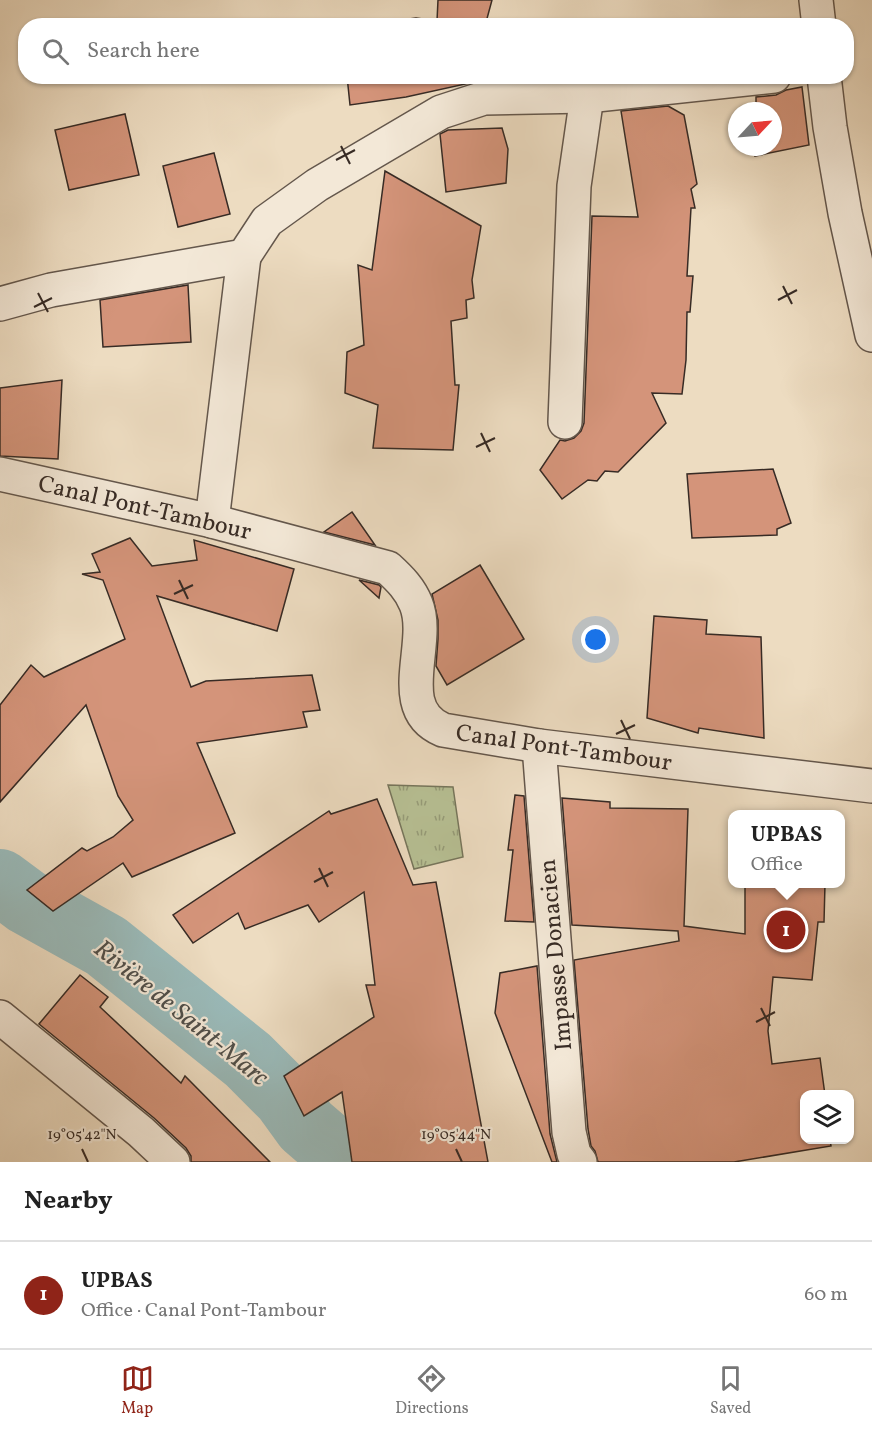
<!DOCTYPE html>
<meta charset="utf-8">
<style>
:root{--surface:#fff;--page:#f2f2f2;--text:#222;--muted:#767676;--line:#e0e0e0;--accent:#8f2418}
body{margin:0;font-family:Vollkorn,serif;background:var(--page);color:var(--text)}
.controls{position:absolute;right:18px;bottom:18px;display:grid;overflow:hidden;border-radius:12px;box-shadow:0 2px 4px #0004}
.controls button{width:54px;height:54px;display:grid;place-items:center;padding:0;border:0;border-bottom:2px solid var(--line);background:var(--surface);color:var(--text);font:30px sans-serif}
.compass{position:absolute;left:728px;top:102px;width:54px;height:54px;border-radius:50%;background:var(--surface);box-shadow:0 2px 4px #0004;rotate:64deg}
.you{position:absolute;left:596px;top:640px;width:21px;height:21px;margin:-15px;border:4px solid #fff;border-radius:50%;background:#1a73e8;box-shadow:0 0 0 9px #1a73e833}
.badge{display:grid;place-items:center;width:39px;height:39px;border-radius:50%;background:var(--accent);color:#fff;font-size:20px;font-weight:700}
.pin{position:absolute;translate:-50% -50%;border:3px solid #fff;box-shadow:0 2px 6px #0006}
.popup{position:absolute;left:728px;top:810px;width:117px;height:78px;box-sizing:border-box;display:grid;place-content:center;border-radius:12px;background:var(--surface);filter:drop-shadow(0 2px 4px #0005);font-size:20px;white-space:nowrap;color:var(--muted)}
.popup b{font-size:22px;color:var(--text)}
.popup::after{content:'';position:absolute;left:50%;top:100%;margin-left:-12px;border:12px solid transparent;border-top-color:var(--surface)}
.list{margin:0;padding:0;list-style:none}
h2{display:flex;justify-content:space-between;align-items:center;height:78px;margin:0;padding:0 24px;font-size:26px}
h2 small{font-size:20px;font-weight:400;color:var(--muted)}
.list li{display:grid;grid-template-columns:39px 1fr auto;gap:18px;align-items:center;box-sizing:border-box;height:108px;padding:0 24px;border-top:2px solid var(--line)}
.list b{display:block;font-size:22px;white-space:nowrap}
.list p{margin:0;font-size:20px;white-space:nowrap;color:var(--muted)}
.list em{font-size:20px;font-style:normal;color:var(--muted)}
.icon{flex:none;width:33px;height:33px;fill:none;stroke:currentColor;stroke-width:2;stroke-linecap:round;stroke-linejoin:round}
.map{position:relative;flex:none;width:872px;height:1162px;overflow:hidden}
.search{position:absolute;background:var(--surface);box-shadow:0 2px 4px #0004;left:18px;right:18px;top:18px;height:66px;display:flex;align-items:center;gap:15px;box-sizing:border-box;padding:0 21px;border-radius:24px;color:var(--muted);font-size:22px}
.sheet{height:186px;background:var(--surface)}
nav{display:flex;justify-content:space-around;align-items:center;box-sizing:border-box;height:84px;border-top:2px solid var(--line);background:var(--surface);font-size:16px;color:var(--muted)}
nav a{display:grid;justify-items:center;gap:3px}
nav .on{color:var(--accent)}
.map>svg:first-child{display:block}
.grass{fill:url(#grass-tufts);stroke:#77765c;stroke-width:1.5}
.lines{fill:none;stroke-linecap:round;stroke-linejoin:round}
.river{stroke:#9abab9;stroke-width:66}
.building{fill:#d4947a;stroke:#372b25;stroke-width:1.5}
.minor-casing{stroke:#64574c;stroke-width:36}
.minor{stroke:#f3e8d7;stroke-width:33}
.ticks{fill:none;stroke:#372b25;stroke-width:2}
.labels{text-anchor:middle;stroke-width:4.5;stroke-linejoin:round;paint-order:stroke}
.street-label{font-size:24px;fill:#372b25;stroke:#f3e8d7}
.water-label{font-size:26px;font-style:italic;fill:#504f4a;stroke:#f3e8d7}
.ticks-label{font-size:15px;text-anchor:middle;fill:#372b25;stroke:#f3e8d7;stroke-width:4.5;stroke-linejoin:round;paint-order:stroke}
</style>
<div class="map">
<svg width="872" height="1162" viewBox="0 0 872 1162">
<defs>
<pattern id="grass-tufts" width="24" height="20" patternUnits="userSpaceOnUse" patternTransform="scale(1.5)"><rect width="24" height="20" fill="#b7c094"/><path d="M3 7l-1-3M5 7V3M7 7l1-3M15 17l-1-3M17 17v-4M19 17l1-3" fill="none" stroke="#969c79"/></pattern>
</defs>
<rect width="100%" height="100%" fill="#eddcc1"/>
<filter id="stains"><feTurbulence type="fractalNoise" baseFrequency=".00333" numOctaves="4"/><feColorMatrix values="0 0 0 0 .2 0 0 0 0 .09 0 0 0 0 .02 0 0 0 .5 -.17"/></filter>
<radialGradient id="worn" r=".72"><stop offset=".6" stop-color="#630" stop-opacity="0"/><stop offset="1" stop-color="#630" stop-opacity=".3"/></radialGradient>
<!-- grass -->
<polygon class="grass" points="388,785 453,787 463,857 414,869"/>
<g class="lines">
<!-- river -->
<polyline class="river" points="0,882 27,902 106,946 248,1060 285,1097 306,1126 348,1162"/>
</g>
<!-- building -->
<g class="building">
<polygon points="438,0 492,0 485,26 359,26 416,18 437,21"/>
<polygon points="347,76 471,76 470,83 406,97 350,105"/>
<polygon points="802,87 809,145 755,156 755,147 773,147 773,111 756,111 756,97 776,95 786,90"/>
<polygon points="668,106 684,115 697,184 691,189 695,208 691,208 687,276 693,276 690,312 687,312 686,360 682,394 652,393 666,423 618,472 605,471 597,481 588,480 562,499 540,470 560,440 565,441 574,438 581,431 584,423 592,216 638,217 621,111"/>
<polygon points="125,114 139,175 69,190 55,130"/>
<polygon points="502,128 508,149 506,183 446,192 440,134 448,130"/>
<polygon points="214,153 230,214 178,227 163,166"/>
<polygon points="385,171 481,226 472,280 474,298 466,300 467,318 451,321 455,385 459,385 453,450 373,448 378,405 345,393 347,352 364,345 358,265 372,270"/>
<polygon points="188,285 191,342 103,347 100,300"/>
<polygon points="62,380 58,459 0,456 0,388"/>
<polygon points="773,469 791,523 777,529 777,535 692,538 687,474"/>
<polygon points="352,512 375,545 324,532"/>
<polygon points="130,538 152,566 197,560 194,540 294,569 277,631 157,596 191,687 206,681 312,675 320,710 303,712 307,727 197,743 235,833 132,877 123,863 53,911 27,890 82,848 87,851 113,837 133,820 118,796 86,705 0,802 0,705 31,665 44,677 125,639 103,580 82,574 100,572 92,554"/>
<polygon points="480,565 524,639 447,685 436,666 438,639 438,620 432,594"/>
<polygon points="359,580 379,585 381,587 379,598"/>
<polygon points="654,616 707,620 706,634 761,637 764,738 699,728 698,733 647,718"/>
<polygon points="515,795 524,796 534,922 505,921 513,850 508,850"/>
<polygon points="562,798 610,802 610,808 688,809 684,926 745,934 745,884 825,884 824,922 818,922 812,980 773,977 768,1031 772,1064 820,1058 825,1095 804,1095 804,1140 830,1140 831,1146 734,1162 598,1162 595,1151 591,1146 588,1129 574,960 679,941 678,931 572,925"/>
<polygon points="377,799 413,885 436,882 488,1162 352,1162 342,1092 304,1116 284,1076 374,1017 366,985 375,985 364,892 319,922 308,905 245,929 238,913 193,943 173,915 329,811 331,814"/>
<polygon points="537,966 550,1134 557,1162 552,1162 495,1013 500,973"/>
<polygon points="80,975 108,997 100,1007 181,1083 185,1076 270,1162 191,1162 191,1156 186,1148 154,1118 39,1024"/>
</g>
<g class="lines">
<defs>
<g id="minor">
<polyline points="816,0 819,26"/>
<polyline points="824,76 830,127 845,213 872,335"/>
<polyline points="0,304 51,290 244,256 267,221 317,185 441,112 484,98 587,96 774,76"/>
<polyline points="565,422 574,186 587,96"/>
<path d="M0,474L212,521L388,568C400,579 410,589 416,604C432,643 392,709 443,730L539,746L872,786"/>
<polyline points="212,521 244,256"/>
<polyline points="539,746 569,1132 574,1154 580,1162"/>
<polyline points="0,1017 141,1132 173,1162"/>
</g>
</defs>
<!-- minor casing -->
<use href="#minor" class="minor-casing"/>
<!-- minor -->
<use href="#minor" class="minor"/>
</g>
<!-- ticks -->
<path class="ticks" d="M341,146L350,164M336,160L355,150M783,286L792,304M38,293L48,312M778,300L797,290M34,307L52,298M481,433L490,452M476,447L495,438M179,580L188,599M174,594L193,585M621,720L630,739M616,734L635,725M319,868L328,887M314,882L333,872M761,1008L770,1026M756,1022L775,1012M82,1149L88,1162M456,1149L462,1162"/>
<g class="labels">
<!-- street labels -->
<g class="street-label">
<text transform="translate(145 507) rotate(13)" y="8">Canal Pont-Tambour</text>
<text transform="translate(564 747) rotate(8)" y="8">Canal Pont-Tambour</text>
<text transform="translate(555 955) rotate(-95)" y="8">Impasse Donacien</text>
</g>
<!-- water labels -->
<g class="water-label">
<text transform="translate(182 1012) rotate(39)" y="9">Rivière de Saint-Marc</text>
</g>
</g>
<g class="ticks-label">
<text x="82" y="1139">19°05'42"N</text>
<text x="456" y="1139">19°05'44"N</text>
</g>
<rect width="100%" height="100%" filter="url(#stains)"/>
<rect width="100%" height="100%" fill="url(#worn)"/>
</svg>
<div class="controls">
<button><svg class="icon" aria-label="layers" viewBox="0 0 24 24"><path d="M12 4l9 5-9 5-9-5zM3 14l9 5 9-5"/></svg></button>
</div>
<svg class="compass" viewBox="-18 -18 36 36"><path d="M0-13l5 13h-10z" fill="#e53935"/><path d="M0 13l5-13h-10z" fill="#767676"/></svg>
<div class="you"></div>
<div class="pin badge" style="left:786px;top:930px">1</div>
<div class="popup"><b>UPBAS</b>Office</div>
<div class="search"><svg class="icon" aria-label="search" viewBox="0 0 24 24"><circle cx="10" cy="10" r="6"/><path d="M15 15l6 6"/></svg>Search here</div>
</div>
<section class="sheet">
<h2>Nearby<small></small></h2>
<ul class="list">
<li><span class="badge">1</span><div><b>UPBAS</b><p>Office · Canal Pont-Tambour</p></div><em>60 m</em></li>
</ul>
</section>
<nav>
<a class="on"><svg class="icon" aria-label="map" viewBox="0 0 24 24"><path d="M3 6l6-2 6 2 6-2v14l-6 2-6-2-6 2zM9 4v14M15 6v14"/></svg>Map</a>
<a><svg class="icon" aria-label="directions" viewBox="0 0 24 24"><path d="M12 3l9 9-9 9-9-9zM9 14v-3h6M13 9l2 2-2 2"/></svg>Directions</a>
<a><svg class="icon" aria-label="saved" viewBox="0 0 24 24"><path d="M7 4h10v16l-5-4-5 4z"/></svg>Saved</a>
</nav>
